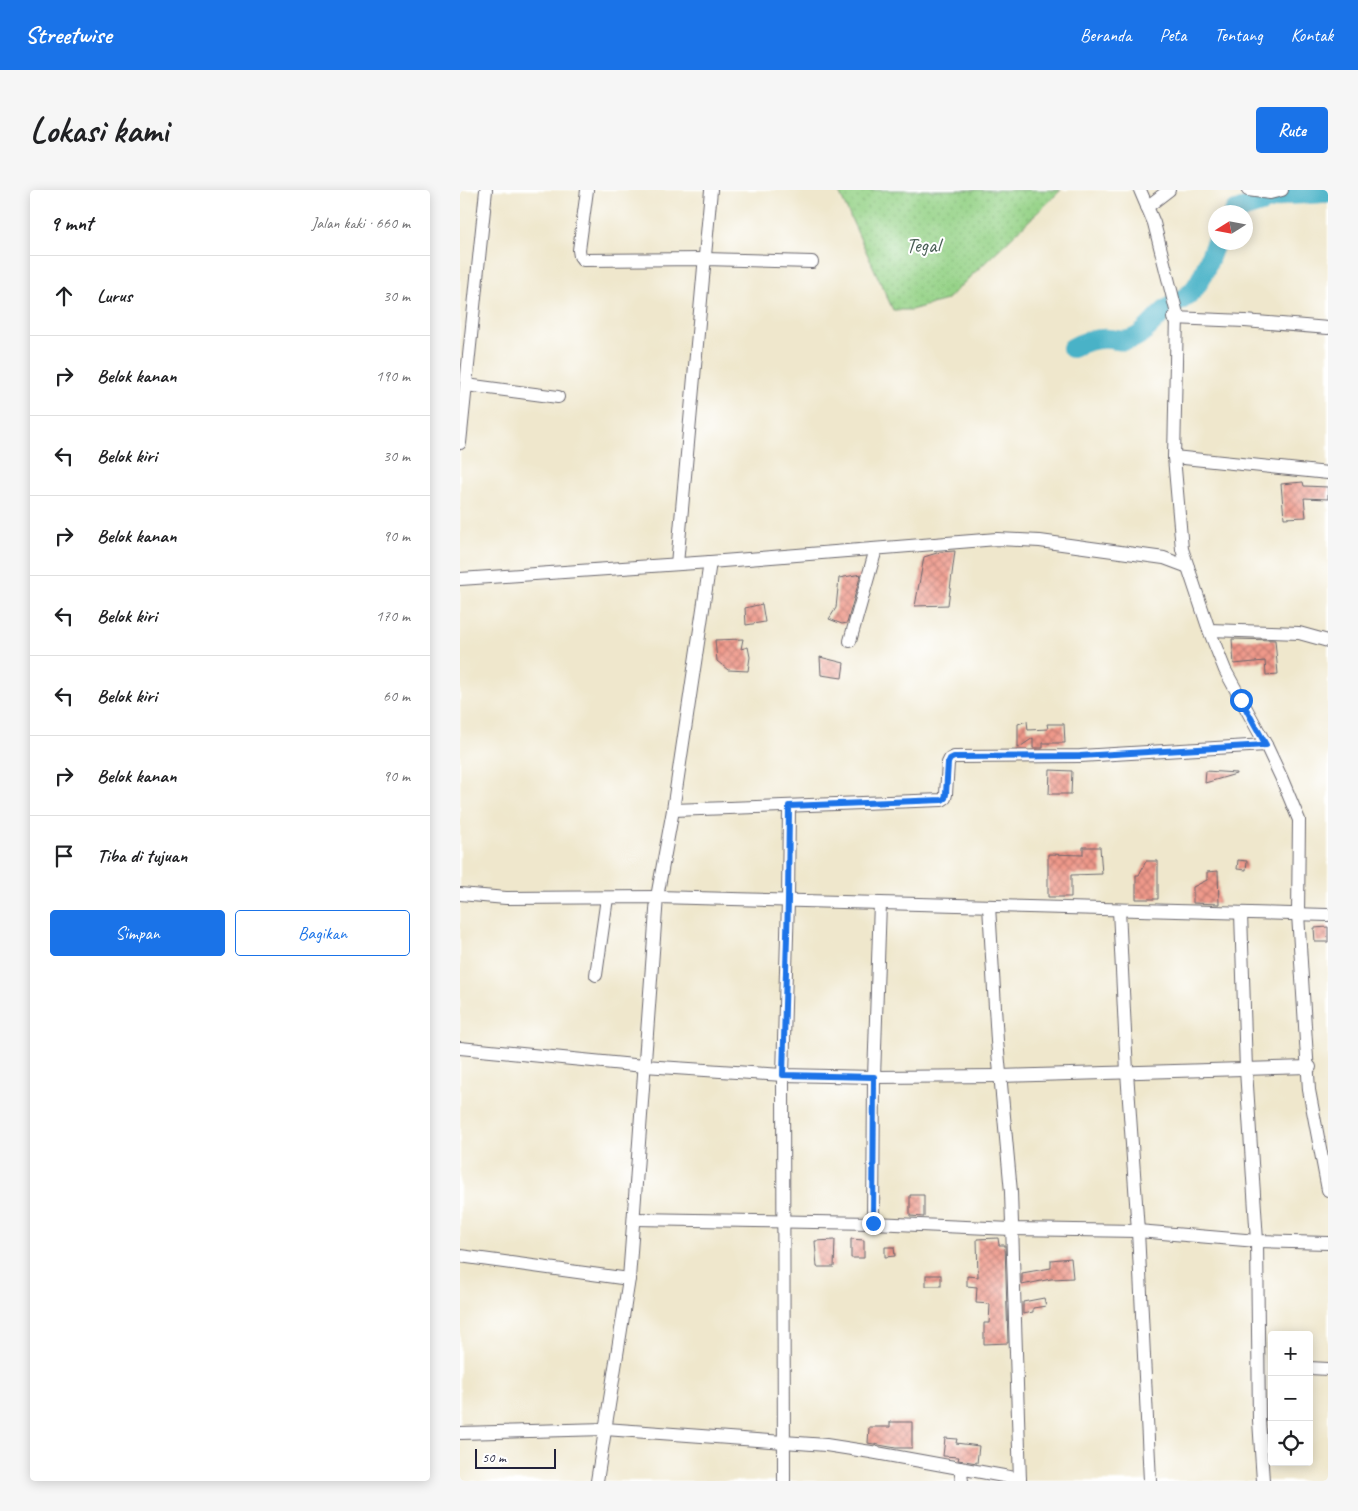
<!DOCTYPE html>
<html lang="id">
<meta charset="utf-8">
<style>
:root{--surface:#fff;--page:#f6f6f6;--text:#202124;--muted:#757577;--line:#e0e0e0;--accent:#1a73e8}
body{margin:0;font-family:Caveat,sans-serif;background:var(--page);color:var(--text)}
.controls{position:absolute;right:15px;bottom:15px;display:grid;overflow:hidden;border-radius:5px;box-shadow:0 2px 12px #0003}
.controls button{width:45px;height:45px;display:grid;place-items:center;padding:0;border:0;border-bottom:1px solid var(--line);background:var(--surface);color:var(--text);font:25px sans-serif}
.compass{position:absolute;left:748px;top:15px;width:45px;height:45px;border-radius:50%;background:var(--surface);box-shadow:0 2px 12px #0003;rotate:259deg}
.scale{position:absolute;left:15px;bottom:12px;width:81px;box-sizing:border-box;padding-left:5px;border:2px solid #22223b;border-top:0;font-size:14px;line-height:18px;white-space:nowrap;color:#22223b;-webkit-text-stroke:4px #fff;paint-order:stroke}
.stop{position:absolute;width:15px;height:15px;margin:-11px;border:4px solid #1a73e8;border-radius:50%;background:#fff}
.stop.end{background:#1a73e8;border-color:#fff;box-shadow:0 1px 5px #0008}
.list{margin:0;padding:0;list-style:none}
h2{display:flex;justify-content:space-between;align-items:center;height:65px;margin:0;padding:0 20px;font-size:21px}
h2 small{font-size:16px;font-weight:400;color:var(--muted)}
.list li{display:grid;grid-template-columns:32px 1fr auto;gap:15px;align-items:center;box-sizing:border-box;height:80px;padding:0 20px;border-top:1px solid var(--line)}
.list b{display:block;font-size:19px;white-space:nowrap}
.list em{font-size:16px;font-style:normal;color:var(--muted)}
.actions{display:flex;gap:10px;padding:15px 20px}
.actions a{flex:1;padding:11px 0;border:1px solid var(--accent);border-radius:5px;text-align:center;font-size:18px;color:var(--accent)}
.actions .main{background:var(--accent);color:#fff}
.icon{flex:none;width:28px;height:28px;fill:none;stroke:currentColor;stroke-width:2;stroke-linecap:round;stroke-linejoin:round}
.map{position:relative;flex:none;width:868px;height:1291px;overflow:hidden;border-radius:5px}
header{display:flex;align-items:center;gap:30px;box-sizing:border-box;height:70px;padding:0 25px;background:var(--accent);color:#fff}
header strong{font-size:24px}
nav{display:flex;gap:28px;margin-inline-start:auto;font-size:18px}
.intro{display:flex;align-items:center;justify-content:space-between;box-sizing:border-box;height:120px;padding:0 30px}
h1{margin:0;font-size:35px}
.button{padding:12px 22px;border-radius:5px;background:var(--accent);color:#fff;font-size:18px;font-weight:700}
main{display:flex;gap:30px;padding:0 30px}
aside{flex:1;background:var(--surface);border-radius:5px;box-shadow:0 2px 12px #0003}
.map>svg:first-child{display:block}
.garden{fill:url(#garden-dots);stroke:#5c7a62}
.lines{fill:none;stroke-linecap:round;stroke-linejoin:round}
.river{stroke:#49b2c7;stroke-width:20}
.building{fill:url(#building-cross-hatch)}
.minor-casing{stroke:#6a676e;stroke-width:14}
.minor{stroke:#fff;stroke-width:12}
.route{stroke:#1a73e8;stroke-width:6}
.labels{text-anchor:middle;stroke-width:4;stroke-linejoin:round;paint-order:stroke}
.park-label{font-size:21px;fill:#4b6056;stroke:#fff}
</style>
<header>
<strong>Streetwise</strong>
<nav><a>Beranda</a><a>Peta</a><a>Tentang</a><a>Kontak</a></nav>
</header>
<div class="intro"><h1>Lokasi kami</h1><a class="button">Rute</a></div>
<main>
<aside>
<h2>9 mnt<small>Jalan kaki · 660 m</small></h2>
<ul class="list">
<li><svg class="icon" aria-label="ahead" viewBox="0 0 24 24"><path d="M12 20V5M6 11l6-6 6 6"/></svg><div><b>Lurus</b></div><em>30 m</em></li>
<li><svg class="icon" aria-label="right" viewBox="0 0 24 24"><path d="M7 20v-9h11M14 6l5 5-5 5"/></svg><div><b>Belok kanan</b></div><em>190 m</em></li>
<li><svg class="icon" aria-label="left" viewBox="0 0 24 24"><path d="M17 20v-9H6M10 6l-5 5 5 5"/></svg><div><b>Belok kiri</b></div><em>30 m</em></li>
<li><svg class="icon" aria-label="right" viewBox="0 0 24 24"><path d="M7 20v-9h11M14 6l5 5-5 5"/></svg><div><b>Belok kanan</b></div><em>90 m</em></li>
<li><svg class="icon" aria-label="left" viewBox="0 0 24 24"><path d="M17 20v-9H6M10 6l-5 5 5 5"/></svg><div><b>Belok kiri</b></div><em>170 m</em></li>
<li><svg class="icon" aria-label="left" viewBox="0 0 24 24"><path d="M17 20v-9H6M10 6l-5 5 5 5"/></svg><div><b>Belok kiri</b></div><em>60 m</em></li>
<li><svg class="icon" aria-label="right" viewBox="0 0 24 24"><path d="M7 20v-9h11M14 6l5 5-5 5"/></svg><div><b>Belok kanan</b></div><em>90 m</em></li>
<li><svg class="icon" aria-label="arrive" viewBox="0 0 24 24"><path d="M6 21V4h12l-3 4 3 4H6"/></svg><div><b>Tiba di tujuan</b></div></li>
</ul>
<div class="actions"><a class="main">Simpan</a><a>Bagikan</a></div>
</aside>
<div class="map">
<svg width="868" height="1291" viewBox="0 0 868 1291">
<defs>
<pattern id="garden-dots" width="8" height="8" patternUnits="userSpaceOnUse" patternTransform="scale(1.25)"><rect width="8" height="8" fill="#96d388"/><path d="M2 2h.1M6 6h.1" fill="none" stroke="#81b576" stroke-width="1.8" stroke-linecap="round"/></pattern>
<pattern id="building-cross-hatch" width="8" height="8" patternUnits="userSpaceOnUse" patternTransform="scale(1.25)"><rect width="8" height="8" fill="#ef998a"/><path d="M0 0l8 8M0 8l8-8" fill="none" stroke="#c17c72"/></pattern>
</defs>
<rect width="100%" height="100%" fill="#fff"/>
<filter id="ink" filterUnits="userSpaceOnUse"><feTurbulence type="fractalNoise" baseFrequency=".02" numOctaves="2"/><feDisplacementMap in="SourceGraphic" scale="10" xChannelSelector="R" yChannelSelector="G"/><feConvolveMatrix kernelMatrix="1 2 1 2 8 2 1 2 1" color-interpolation-filters="sRGB"/></filter>
<filter id="wash" filterUnits="userSpaceOnUse"><feTurbulence type="fractalNoise" baseFrequency=".0096" numOctaves="4" result="noise"/><feDisplacementMap in="SourceGraphic" scale="20" xChannelSelector="R" yChannelSelector="G"/><feGaussianBlur stdDeviation="1.12" result="paint"/><feColorMatrix in="noise" values="0 0 0 0 0 0 0 0 0 0 0 0 0 0 0 0 0 1.4 0 .05"/><feComposite in="paint" operator="in"/></filter>
<g filter="url(#wash)">
<rect width="100%" height="100%" fill="#efe7cc"/>
<!-- garden -->
<polygon class="garden" points="378,0 601,0 486,110 451,120 433,120"/>
<g class="lines">
<!-- river -->
<g class="river">
<polyline points="774,22 785,18 826,5 868,3"/>
<path d="M612,158C623,152 636,148 649,149C656,149 661,152 668,150C684,147 695,128 707,119C716,112 728,108 735,98C745,85 749,67 756,52"/>
</g>
</g>
<g id="blocks">
<!-- building -->
<g class="building">
<polygon points="843,292 844,296 868,297 868,309 844,308 846,327 824,328 821,294"/>
<polygon points="495,361 488,415 455,416 464,367 480,362"/>
<polygon points="401,384 387,433 382,434 369,429 376,418 379,388"/>
<polygon points="302,414 305,432 286,435 285,418"/>
<polygon points="283,449 281,459 288,457 290,467 288,481 268,480 257,471 255,450"/>
<polygon points="772,449 815,450 818,484 806,485 805,471 774,474"/>
<polygon points="360,467 384,473 382,488 361,485"/>
<polygon points="567,531 568,540 588,539 587,534 604,534 605,553 583,553 583,558 573,558 573,548 558,558 558,534"/>
<polygon points="590,580 612,581 611,604 589,604"/>
<polygon points="746,581 776,583 776,584 745,593"/>
<polygon points="623,657 640,657 642,684 611,685 611,707 588,707 588,664 623,665"/>
<polygon points="778,670 787,671 786,680 777,679"/>
<polygon points="686,671 698,671 698,709 676,709 676,685 679,685"/>
<polygon points="758,681 759,714 733,713 733,697 747,690 747,682"/>
<polygon points="868,737 868,752 855,752 854,738"/>
<polygon points="450,1005 464,1005 464,1027 450,1026"/>
<polygon points="538,1048 539,1055 545,1055 548,1153 524,1154 524,1133 529,1133 530,1114 516,1113 517,1097 507,1096 507,1086 518,1087 517,1049"/>
<polygon points="391,1049 404,1050 404,1068 391,1068"/>
<polygon points="375,1050 374,1077 357,1077 355,1051"/>
<polygon points="425,1057 434,1057 435,1066 425,1067"/>
<polygon points="611,1068 613,1088 591,1089 562,1095 562,1083 591,1078 591,1070"/>
<rect x="466" y="1085" width="15" height="11"/>
<polygon points="584,1108 586,1116 573,1118 573,1122 563,1124 563,1112"/>
<polygon points="430,1232 452,1232 452,1258 436,1258 408,1253 409,1237 430,1237"/>
<polygon points="485,1248 497,1249 496,1253 519,1256 517,1273 498,1270 499,1267 483,1266"/>
</g>
</g>
</g>
<g filter="url(#ink)">
<use href="#blocks" fill-opacity="0" stroke="#6a676e" stroke-width="1"/>
<g class="lines">
<defs>
<g id="minor">
<polyline points="127,0 119,60 120,66 123,70 245,69 352,72"/>
<polyline points="680,0 694,33 717,124 714,267 722,359 749,440 765,480 806,555 821,587 839,630 838,724 849,900 868,1000"/>
<polyline points="788,0 810,3 822,0"/>
<polyline points="687,17 709,0"/>
<polyline points="713,128 785,131 868,138"/>
<polyline points="6,195 98,207"/>
<polyline points="0,253 26,0"/>
<polyline points="714,267 868,283"/>
<polyline points="217,374 251,0"/>
<polyline points="0,389 250,372 537,349 580,351 704,368 728,377"/>
<polyline points="749,440 839,443 868,451"/>
<polyline points="390,451 416,359"/>
<polyline points="213,620 482,610 485,608 486,604 488,573 490,569 494,567 620,566 806,555"/>
<polyline points="0,704 46,708 197,707 868,725"/>
<polyline points="529,716 537,851 551,1002 560,1291"/>
<polyline points="659,720 667,882 678,1041 690,1291"/>
<polyline points="781,723 786,880 797,1051 799,1230 803,1291"/>
<polyline points="136,785 147,708"/>
<polyline points="0,858 184,876 323,885 414,887 540,886 850,877"/>
<polyline points="174,1029 413,1033 552,1039 678,1041 797,1051 868,1053"/>
<polyline points="413,1033 414,887 420,713"/>
<polyline points="0,1066 169,1089"/>
<polyline points="849,1178 868,1179"/>
<polyline points="0,1243 145,1239 366,1255 411,1262 560,1289"/>
<polyline points="500,1278 502,1291"/>
<polyline points="137,1291 169,1089 197,707 213,620 250,372"/>
<polyline points="324,1291 323,885 328,711 329,616"/>
</g>
</defs>
<!-- minor casing -->
<use href="#minor" class="minor-casing"/>
<!-- minor -->
<use href="#minor" class="minor"/>
</g>
</g>
<g class="lines" filter="url(#ink)">
<!-- route -->
<polyline class="route" points="413,1033 414,887 323,885 328,711 329,616 482,610 485,608 486,604 488,573 490,569 494,567 620,566 806,555 781,510"/>
</g>
<g class="labels">
<!-- park labels -->
<g class="park-label">
<text x="463" y="62">Tegal</text>
</g>
</g>
</svg>
<div class="controls">
<button>+</button>
<button>−</button>
<button><svg class="icon" aria-label="locate" viewBox="0 0 24 24"><circle cx="12" cy="12" r="6"/><path d="M12 2v4M12 18v4M2 12h4M18 12h4"/></svg></button>
</div>
<svg class="compass" viewBox="-18 -18 36 36"><path d="M0-13l5 13h-10z" fill="#e53935"/><path d="M0 13l5-13h-10z" fill="#757577"/></svg>
<div class="scale">50 m</div>
<div class="stop" style="left:781px;top:510px"></div>
<div class="stop end" style="left:413px;top:1033px"></div>
</div>
</main>
